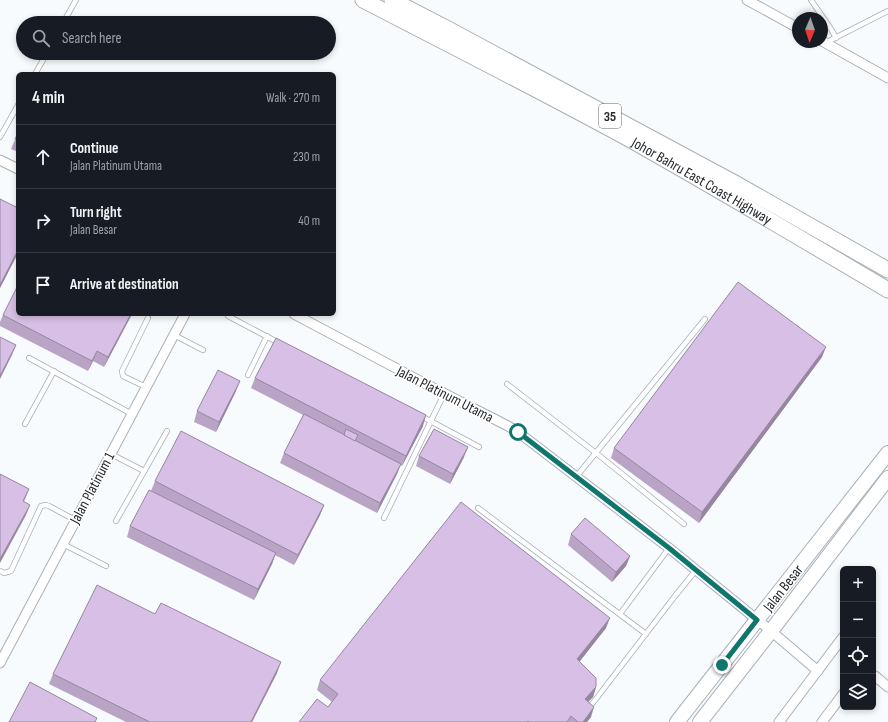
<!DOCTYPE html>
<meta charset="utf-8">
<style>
:root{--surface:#171b24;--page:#20242c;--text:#f1f3f6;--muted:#9ea1a6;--line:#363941}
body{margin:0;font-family:"Sofia Sans Condensed",sans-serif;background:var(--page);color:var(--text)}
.controls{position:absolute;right:12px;bottom:12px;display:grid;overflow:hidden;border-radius:6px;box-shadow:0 2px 6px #0003}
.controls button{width:36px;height:36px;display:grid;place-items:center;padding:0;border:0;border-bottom:1px solid var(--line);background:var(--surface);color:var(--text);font:20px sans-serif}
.compass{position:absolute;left:792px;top:12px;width:36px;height:36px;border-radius:50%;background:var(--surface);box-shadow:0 2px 6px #0003;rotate:182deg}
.stop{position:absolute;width:12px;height:12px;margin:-9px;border:3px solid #0f766e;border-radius:50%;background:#fff}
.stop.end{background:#0f766e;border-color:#fff;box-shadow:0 1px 4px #0008}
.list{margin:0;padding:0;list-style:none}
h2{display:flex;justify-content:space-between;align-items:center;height:52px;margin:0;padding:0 16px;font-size:17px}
h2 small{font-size:13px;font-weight:400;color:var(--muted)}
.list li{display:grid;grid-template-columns:26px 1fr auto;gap:12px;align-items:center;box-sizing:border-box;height:64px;padding:0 16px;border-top:1px solid var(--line)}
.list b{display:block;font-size:15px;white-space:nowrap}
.list p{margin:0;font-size:13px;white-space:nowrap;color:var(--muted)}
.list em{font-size:13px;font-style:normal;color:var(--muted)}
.icon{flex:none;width:22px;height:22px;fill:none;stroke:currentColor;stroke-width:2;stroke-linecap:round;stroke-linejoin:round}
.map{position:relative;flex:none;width:888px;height:722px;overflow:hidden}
.search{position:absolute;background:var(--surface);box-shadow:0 2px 6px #0003;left:16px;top:16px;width:320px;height:44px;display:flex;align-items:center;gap:10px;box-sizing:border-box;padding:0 14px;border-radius:22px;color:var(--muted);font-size:15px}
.panel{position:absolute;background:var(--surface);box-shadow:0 2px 6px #0003;left:16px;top:72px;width:320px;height:244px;border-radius:6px}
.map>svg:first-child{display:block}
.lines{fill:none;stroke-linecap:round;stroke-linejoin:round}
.service-casing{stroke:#a8b0b8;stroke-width:6}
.minor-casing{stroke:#a8b0b8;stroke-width:11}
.primary-casing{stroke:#a8b0b8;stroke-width:16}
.trunk-casing{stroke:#a8b0b8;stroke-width:17}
.service{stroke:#fff;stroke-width:4.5}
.minor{stroke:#fff;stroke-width:9}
.primary{stroke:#fff;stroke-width:14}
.trunk{stroke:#fff;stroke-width:15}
.wall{fill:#b9a4c5}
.shaded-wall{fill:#9686a0}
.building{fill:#d7bfe5;stroke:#9686a0}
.route{stroke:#0f766e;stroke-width:5}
.labels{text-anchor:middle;stroke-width:3.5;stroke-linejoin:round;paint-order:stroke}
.shield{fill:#fff;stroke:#67696b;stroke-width:1}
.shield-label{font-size:14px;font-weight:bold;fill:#26292c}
.street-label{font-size:15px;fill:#26292c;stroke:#fff}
</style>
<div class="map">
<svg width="888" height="722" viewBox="0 0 888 722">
<rect width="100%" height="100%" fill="#f8fbfe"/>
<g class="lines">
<defs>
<g id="service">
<polyline points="811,0 831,29 836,38"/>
<polyline points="63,23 76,0"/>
<polyline points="825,43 888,11"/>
<polyline points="35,74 47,53"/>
<polyline points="0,137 18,105"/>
<polyline points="228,316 279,343"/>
<polyline points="174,335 203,350"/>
<polyline points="29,358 132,414"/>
<polyline points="248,375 267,336"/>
<polyline points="507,384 596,453 684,524"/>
<polyline points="146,387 125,377 123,376 122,371 148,318"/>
<polyline points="421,416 479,447"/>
<polyline points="25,424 54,371"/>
<polyline points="111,454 144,471"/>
<polyline points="576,477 705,319"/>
<polyline points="478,508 646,634"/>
<polyline points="384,518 444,394"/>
<polyline points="116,521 167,431"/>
<polyline points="63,544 106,566"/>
<polyline points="0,571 4,573 11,571 41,506 46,505 49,506 75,520"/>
<polyline points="620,614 669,548"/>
<polyline points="589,708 675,596 696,570"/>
</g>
<g id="minor">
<polyline points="747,0 798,28"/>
<polyline points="822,41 888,78"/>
<polyline points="0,160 18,169"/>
<polyline points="294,314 422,382 508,426 518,432 669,548 771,631 818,671"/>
<polyline points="0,663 185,314"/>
<polyline points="873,676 875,676 888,687"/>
<polyline points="779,722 843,637"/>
<polyline points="822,722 843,694"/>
</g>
<g id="primary">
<polyline points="677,722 888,453"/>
<polyline points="700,722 771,631 888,478"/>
</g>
<g id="trunk">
<path id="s1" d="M363,0C452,46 541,91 629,139C716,188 802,239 888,290"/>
<polyline points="392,0 448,29 733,182 888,270"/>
</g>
</defs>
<!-- service casing -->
<use href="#service" class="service-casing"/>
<!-- minor casing -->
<use href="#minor" class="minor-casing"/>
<!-- primary casing -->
<use href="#primary" class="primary-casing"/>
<!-- trunk casing -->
<use href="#trunk" class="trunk-casing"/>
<!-- service -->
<use href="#service" class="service"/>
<!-- minor -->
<use href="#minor" class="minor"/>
<!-- primary -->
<use href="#primary" class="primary"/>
<!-- trunk -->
<use href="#trunk" class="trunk"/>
</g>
<!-- wall -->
<g class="wall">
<polygon points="18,133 18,152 11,149"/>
<polygon points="0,199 15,207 18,201 18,253 0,288"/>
<polygon points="132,314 104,367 93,361 88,371 0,326 0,322 3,315"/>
<polygon points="822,357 699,523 611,458 614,448"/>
<polygon points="255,378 423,426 402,466 400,465 397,474 377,513 280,463 284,453 303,415 251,388"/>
<polygon points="236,391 216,432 194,422 197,411"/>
<polygon points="419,456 464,457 450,484 416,466"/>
<polygon points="155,481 324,505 320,515 294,565 275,555 272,564 254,600 127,537 130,526 170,501 151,491"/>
<polygon points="571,534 630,556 626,566 612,582 568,545"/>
<polygon points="606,628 579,662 596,687 593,697 588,702 591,717 587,722 299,722 328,707 332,702 317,690 320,680"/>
<polygon points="277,673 252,722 126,722 49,684 53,674"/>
</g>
<!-- shaded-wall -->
<g class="shaded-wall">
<polygon points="18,250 18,253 0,288 0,285"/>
<polygon points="131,314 132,314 104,367 108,357"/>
<polygon points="16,345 12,355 0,379 0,376"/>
<polygon points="826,347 822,357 699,523 702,512"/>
<polygon points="97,351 93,361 88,371 92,361"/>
<polygon points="240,381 236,391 216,432 219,422"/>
<polygon points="426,415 423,426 402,466 406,456"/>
<polygon points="468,447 464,457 450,484 453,474"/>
<polygon points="401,464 397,474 377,513 380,503"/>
<polygon points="29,489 25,499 19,511 23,501"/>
<polygon points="30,505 26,515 0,563 0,559"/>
<polygon points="324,505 320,515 294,565 298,555"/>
<polygon points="276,553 272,564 254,600 258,589"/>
<polygon points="630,556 626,566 612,582 616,572"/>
<polygon points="610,618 606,628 573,670 577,659"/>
<polygon points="281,662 277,673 252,722 251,722"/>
<polygon points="596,687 593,697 581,709 585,699"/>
<polygon points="594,707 591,717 587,722 583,722"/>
</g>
<!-- building -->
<g class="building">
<polygon points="18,133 18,140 15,139"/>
<polygon points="0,199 18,208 18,250 0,285"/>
<polygon points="738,282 826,347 702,512 614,448"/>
<polygon points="18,285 18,314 131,314 108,357 97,351 92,361 3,315"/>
<polygon points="0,337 16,345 0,376"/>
<polygon points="276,338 426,415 406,456 255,378"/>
<polygon points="218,370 240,381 219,422 197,411"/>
<polygon points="304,414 401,464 380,503 284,453"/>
<polygon points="346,429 358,435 355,441 344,435"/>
<polygon points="434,429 468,447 453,474 419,456"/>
<polygon points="181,431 324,505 298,555 155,481"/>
<polygon points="0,474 29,489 23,501 30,505 0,559"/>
<polygon points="149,490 276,553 258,589 130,526"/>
<polygon points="461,502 610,618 577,659 596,678 596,687 585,699 594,707 583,722 578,722 571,716 567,722 529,722 528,721 527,722 299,722 317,699 328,707 338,694 320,680"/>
<polygon points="585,518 630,556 616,572 571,534"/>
<polygon points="97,585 155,614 161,603 281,662 251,722 150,722 53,674"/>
<polygon points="30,682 97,718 95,722 9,722"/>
</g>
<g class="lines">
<!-- route -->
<polyline class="route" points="518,432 669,548 757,620 722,665"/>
</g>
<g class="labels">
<!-- shield labels -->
<rect class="shield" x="599" y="104" width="22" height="24" rx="3"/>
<g class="shield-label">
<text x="610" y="121">35</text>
</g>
<!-- street labels -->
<g class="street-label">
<text dy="5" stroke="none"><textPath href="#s1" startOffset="384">Johor Bahru East Coast Highway</textPath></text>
<text transform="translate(445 394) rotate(27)" y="5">Jalan Platinum Utama</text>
<text transform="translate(92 488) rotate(-62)" y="5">Jalan Platinum 1</text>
<text transform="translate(783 588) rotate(-52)" y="5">Jalan Besar</text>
</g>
</g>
</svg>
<div class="controls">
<button>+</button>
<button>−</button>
<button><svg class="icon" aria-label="locate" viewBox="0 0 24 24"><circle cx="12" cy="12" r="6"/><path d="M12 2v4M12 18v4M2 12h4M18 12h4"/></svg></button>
<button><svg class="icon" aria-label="layers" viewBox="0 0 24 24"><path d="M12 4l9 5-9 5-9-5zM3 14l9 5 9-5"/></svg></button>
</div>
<svg class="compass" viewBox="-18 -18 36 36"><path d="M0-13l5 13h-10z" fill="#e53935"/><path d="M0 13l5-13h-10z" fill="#9ea1a6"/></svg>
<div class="stop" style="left:518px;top:432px"></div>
<div class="stop end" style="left:722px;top:665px"></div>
<div class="search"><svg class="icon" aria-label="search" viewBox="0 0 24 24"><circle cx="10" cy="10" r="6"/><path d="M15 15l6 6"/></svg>Search here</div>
<section class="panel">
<h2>4 min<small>Walk · 270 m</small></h2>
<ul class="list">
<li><svg class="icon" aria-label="ahead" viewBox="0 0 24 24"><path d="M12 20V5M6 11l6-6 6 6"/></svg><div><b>Continue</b><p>Jalan Platinum Utama</p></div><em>230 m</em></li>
<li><svg class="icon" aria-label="right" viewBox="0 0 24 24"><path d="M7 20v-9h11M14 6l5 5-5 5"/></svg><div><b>Turn right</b><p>Jalan Besar</p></div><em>40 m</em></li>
<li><svg class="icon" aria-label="arrive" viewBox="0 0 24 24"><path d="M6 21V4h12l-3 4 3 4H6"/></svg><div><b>Arrive at destination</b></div></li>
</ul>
</section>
</div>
